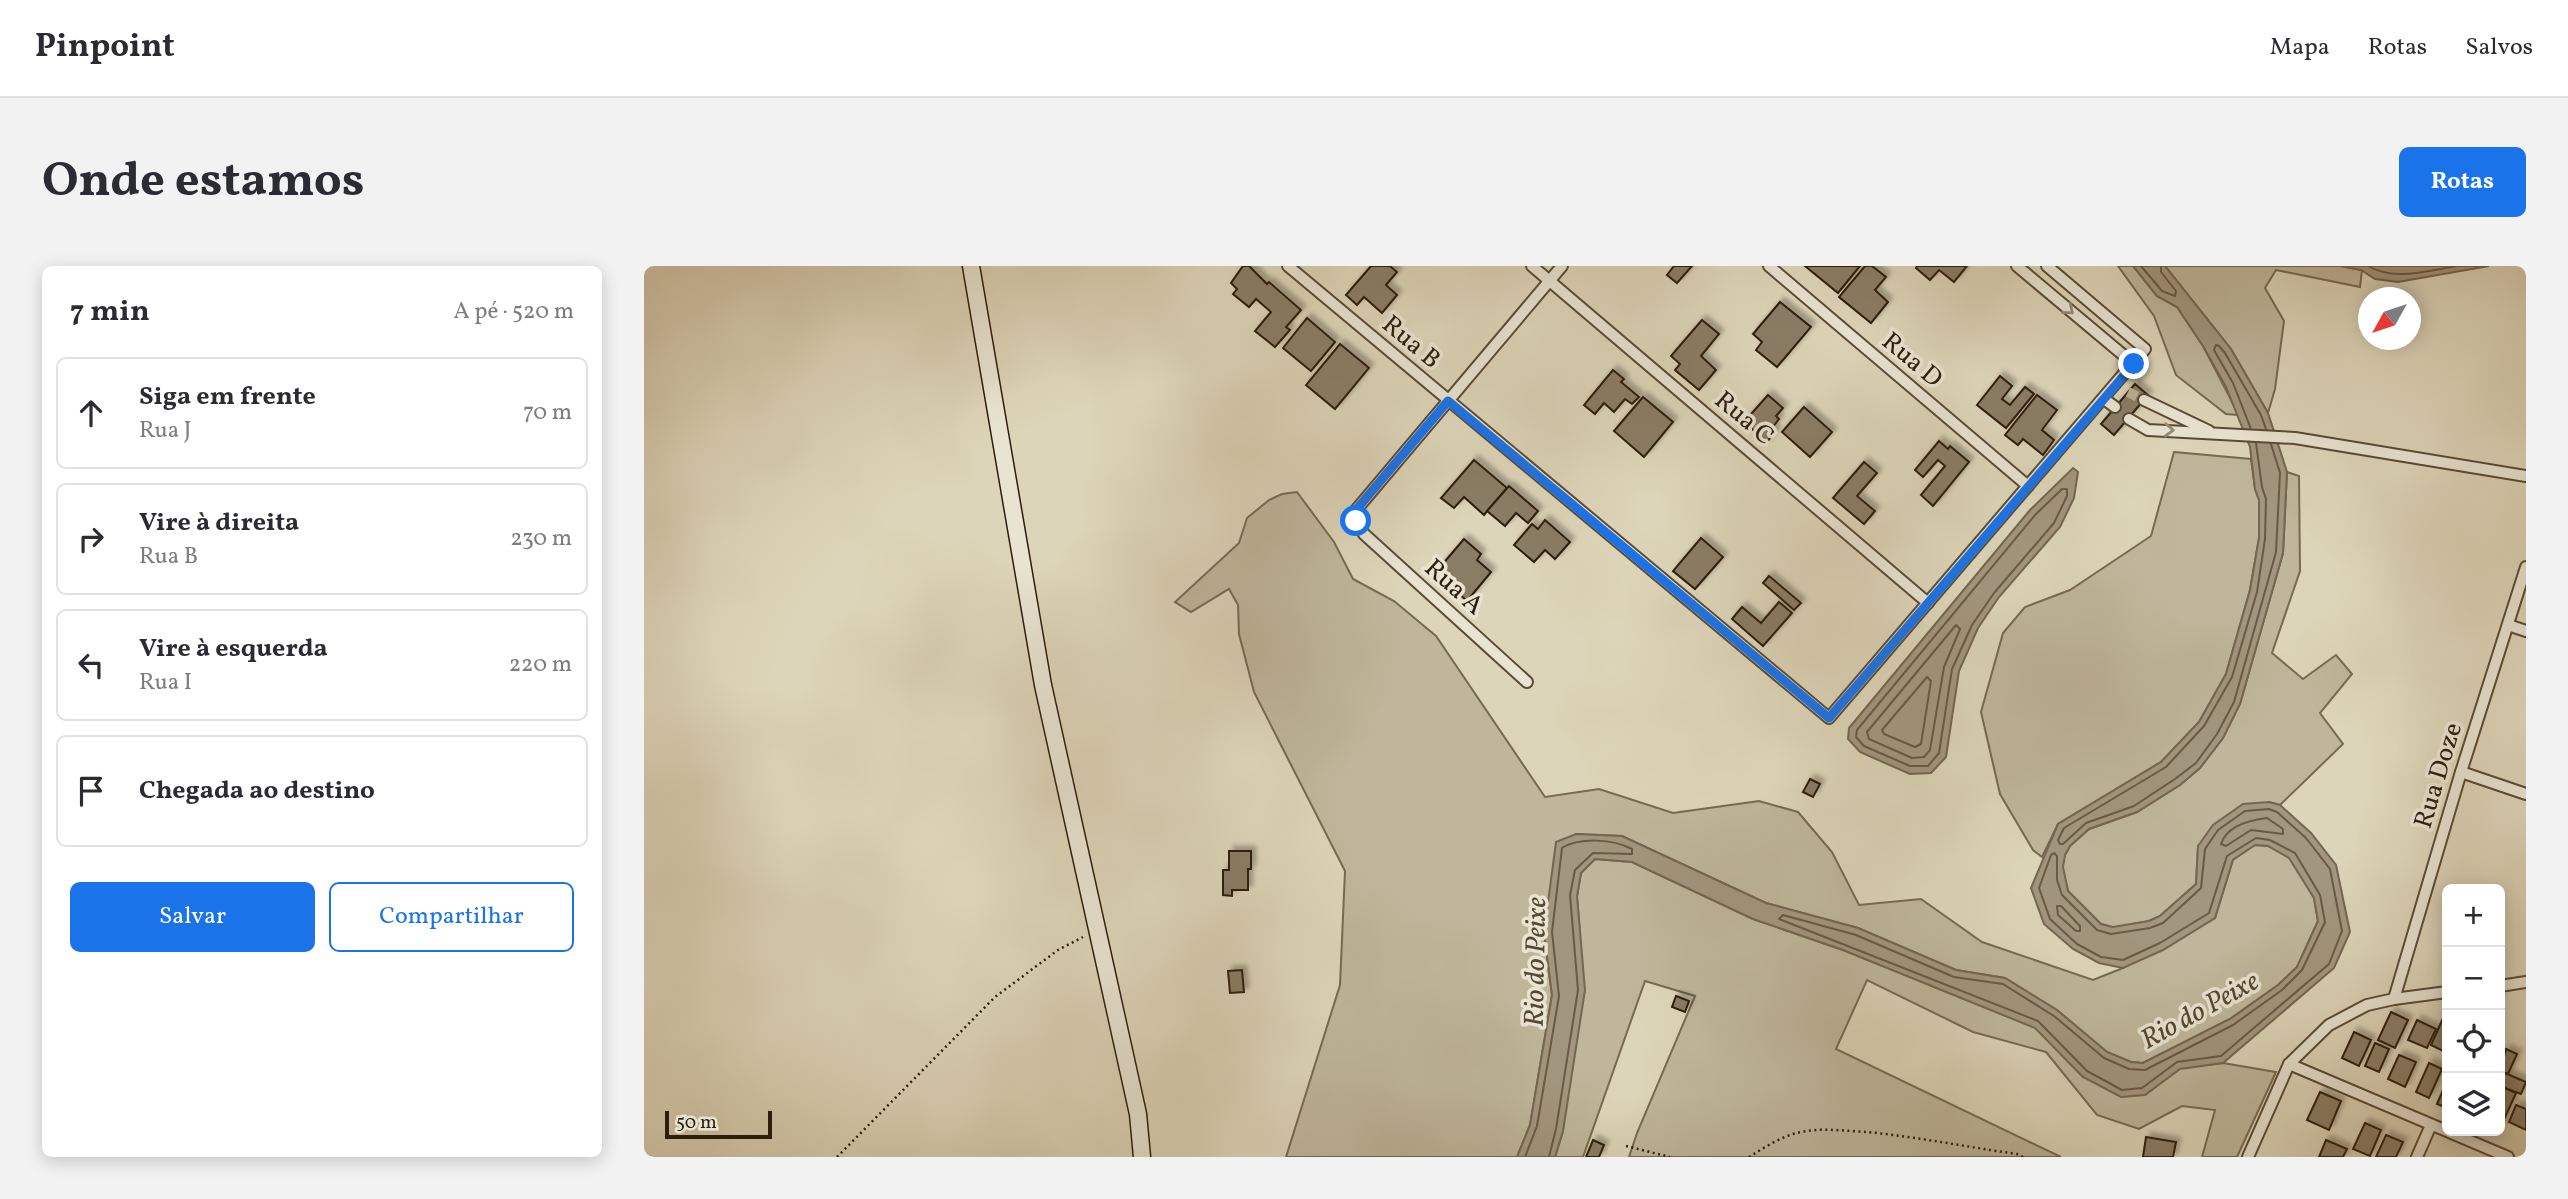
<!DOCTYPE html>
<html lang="pt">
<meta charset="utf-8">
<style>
:root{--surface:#fff;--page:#f2f2f3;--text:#2b2b33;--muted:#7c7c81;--line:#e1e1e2;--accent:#1a73e8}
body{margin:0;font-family:Vollkorn,serif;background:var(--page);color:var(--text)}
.controls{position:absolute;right:21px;bottom:21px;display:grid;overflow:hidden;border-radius:10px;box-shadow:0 4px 18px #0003}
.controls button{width:63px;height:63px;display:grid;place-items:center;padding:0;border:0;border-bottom:2px solid var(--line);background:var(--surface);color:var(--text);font:35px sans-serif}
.compass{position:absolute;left:1714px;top:21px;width:63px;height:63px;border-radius:50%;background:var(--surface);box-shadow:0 4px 18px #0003;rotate:230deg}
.scale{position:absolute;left:21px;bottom:18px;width:107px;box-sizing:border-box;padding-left:7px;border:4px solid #2e1d0a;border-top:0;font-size:19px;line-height:24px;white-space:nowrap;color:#2e1d0a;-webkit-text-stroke:5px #e9e4d2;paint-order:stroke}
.stop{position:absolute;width:21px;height:21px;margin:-16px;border:5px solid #1a73e8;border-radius:50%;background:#fff}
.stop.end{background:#1a73e8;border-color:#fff;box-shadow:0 2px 7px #0008}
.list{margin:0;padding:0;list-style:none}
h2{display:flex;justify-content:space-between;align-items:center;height:91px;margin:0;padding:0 28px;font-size:30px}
h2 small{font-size:23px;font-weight:400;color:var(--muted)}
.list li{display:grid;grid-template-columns:46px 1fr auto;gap:21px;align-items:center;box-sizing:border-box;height:112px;margin:0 14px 14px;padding:0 14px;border:2px solid var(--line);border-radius:10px}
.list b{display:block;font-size:26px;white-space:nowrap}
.list p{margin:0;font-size:23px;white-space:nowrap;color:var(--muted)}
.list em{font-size:23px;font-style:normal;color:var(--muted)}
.actions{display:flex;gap:14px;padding:21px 28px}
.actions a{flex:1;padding:16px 0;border:2px solid var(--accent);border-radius:10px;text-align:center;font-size:24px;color:var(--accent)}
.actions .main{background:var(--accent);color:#fff}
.icon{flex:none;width:38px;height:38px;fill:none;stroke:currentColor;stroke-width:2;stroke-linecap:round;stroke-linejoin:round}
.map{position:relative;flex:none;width:1882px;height:891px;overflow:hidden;border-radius:10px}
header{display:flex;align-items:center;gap:42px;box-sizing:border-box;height:98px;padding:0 35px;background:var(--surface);border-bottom:2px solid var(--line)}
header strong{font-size:33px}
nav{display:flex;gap:38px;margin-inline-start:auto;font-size:24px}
.intro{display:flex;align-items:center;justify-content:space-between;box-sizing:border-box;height:168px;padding:0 42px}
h1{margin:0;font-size:49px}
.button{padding:18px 32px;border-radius:10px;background:var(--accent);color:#fff;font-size:24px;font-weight:700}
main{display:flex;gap:42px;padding:0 42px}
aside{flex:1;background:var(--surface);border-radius:10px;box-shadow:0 4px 18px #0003}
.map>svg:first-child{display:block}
.green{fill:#bfb69b;stroke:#766a52;stroke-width:2}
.water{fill:#a2967e;stroke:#746650;stroke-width:2}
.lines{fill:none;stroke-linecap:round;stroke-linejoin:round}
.shore{stroke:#685a44;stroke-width:2}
.building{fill:#897d65;stroke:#2e1d0a;stroke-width:2;filter:url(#shadow)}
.street-tunnel{stroke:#bab096;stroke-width:10;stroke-dasharray:10 5;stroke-linecap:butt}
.street-casing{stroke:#5a4b36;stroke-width:14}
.secondary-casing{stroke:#2e1d0a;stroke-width:19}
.path{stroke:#2e1d0a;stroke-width:2.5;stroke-dasharray:2 3.5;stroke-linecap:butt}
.street{stroke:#e9e4d2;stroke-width:10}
.secondary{stroke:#e9e4d2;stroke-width:16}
.oneway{stroke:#958a78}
.route{stroke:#1a73e8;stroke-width:9}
.labels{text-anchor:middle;stroke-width:7;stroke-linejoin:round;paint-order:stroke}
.street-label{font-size:26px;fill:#2e1d0a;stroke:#e9e4d2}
.water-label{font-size:28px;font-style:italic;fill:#574733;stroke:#e9e4d2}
</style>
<header>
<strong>Pinpoint</strong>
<nav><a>Mapa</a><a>Rotas</a><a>Salvos</a></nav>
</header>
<div class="intro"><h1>Onde estamos</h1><a class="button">Rotas</a></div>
<main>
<aside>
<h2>7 min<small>A pé · 520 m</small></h2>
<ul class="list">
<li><svg class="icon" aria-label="ahead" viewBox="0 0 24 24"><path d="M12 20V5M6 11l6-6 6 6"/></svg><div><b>Siga em frente</b><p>Rua J</p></div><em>70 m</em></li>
<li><svg class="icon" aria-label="right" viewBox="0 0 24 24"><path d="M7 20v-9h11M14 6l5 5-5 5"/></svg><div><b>Vire à direita</b><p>Rua B</p></div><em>230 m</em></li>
<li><svg class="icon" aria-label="left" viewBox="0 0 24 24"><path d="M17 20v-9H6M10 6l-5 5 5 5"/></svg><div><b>Vire à esquerda</b><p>Rua I</p></div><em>220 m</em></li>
<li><svg class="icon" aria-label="arrive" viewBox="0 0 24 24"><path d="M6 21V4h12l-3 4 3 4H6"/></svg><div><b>Chegada ao destino</b></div></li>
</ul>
<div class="actions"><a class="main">Salvar</a><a>Compartilhar</a></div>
</aside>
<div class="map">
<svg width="1882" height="891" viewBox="0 0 1882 891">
<defs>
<filter id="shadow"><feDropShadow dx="4.5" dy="-4.5" stdDeviation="2" flood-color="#0004"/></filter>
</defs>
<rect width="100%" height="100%" fill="#ddd5b9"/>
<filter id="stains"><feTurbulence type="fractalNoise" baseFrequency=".00286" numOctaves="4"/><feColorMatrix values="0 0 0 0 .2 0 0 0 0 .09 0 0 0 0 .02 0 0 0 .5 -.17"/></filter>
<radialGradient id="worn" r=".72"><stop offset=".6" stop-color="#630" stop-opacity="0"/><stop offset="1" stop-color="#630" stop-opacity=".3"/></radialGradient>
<!-- green -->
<g class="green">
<polygon points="1474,0 1489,0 1513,30 1533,41 1559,80 1595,149 1582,148 1532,109 1510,50"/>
<polygon points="1521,0 1697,0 1718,4 1716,21 1632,4 1621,22 1640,55 1631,123 1624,147 1587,83"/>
<polygon points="1530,186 1607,193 1611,223 1615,234 1615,272 1606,324 1582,408 1555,456 1517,496 1414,558 1398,591 1389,584 1356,528 1337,446 1359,367 1381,341 1426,324 1507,270"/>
<polygon points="1643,206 1655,210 1656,305 1628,387 1659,413 1692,389 1708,408 1676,447 1699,478 1636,539 1625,536 1554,580 1552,618 1516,650 1505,655 1469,662 1457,658 1424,625 1418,601 1421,589 1426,580 1445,563 1493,546 1536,519 1556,502 1579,472 1596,438 1639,287"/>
<polygon points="653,226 690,276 709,313 750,335 792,370 901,531 955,523 1029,547 1115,535 1154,546 1188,586 1215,639 1277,633 1338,676 1449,714 1479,702 1571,652 1589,593 1611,579 1624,580 1645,591 1670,632 1674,655 1653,701 1634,719 1586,753 1499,797 1487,796 1463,786 1413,744 1361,712 1312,704 1214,662 1122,637 978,570 932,568 900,667 908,729 886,859 873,891 642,891 696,719 701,605 610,426 595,368 594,339 585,323 547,346 531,336 595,277 603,252 625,234 638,228"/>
<polygon points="951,593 988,596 1109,653 1199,684 1392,762 1439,811 1501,829 1536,802 1579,797 1632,806 1593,891 1558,891 1571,844 1538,840 1495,863 1453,849 1402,786 1329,766 1223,714 1192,783 1417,891 985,891 993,867 1051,730 1001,715 939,891 911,891 919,865 936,667 933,631 937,607"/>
</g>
<!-- water -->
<g class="water">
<polygon points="1489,0 1521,0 1587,83 1624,147 1643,206 1639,287 1596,438 1579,472 1556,502 1536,519 1493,546 1445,563 1426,580 1421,589 1419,601 1424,625 1457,658 1469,661 1505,655 1516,650 1552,618 1554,580 1569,559 1599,538 1625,536 1636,539 1667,567 1692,599 1706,666 1690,702 1579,797 1536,803 1501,829 1477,831 1439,811 1391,762 1199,684 1109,653 988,596 951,593 937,607 933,630 941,724 919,865 911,891 873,891 886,859 908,729 900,667 912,576 932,568 978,570 1122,637 1214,662 1312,704 1361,712 1413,744 1463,786 1487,796 1499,797 1586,753 1634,719 1653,701 1674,655 1670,632 1645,592 1624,580 1611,579 1589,594 1571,652 1519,684 1479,702 1455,697 1429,683 1400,658 1387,622 1414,558 1517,496 1555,456 1582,408 1606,324 1615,272 1615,234 1611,223 1606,181 1582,121 1559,80 1533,41 1513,30"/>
<polygon points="1697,0 1845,0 1754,16 1731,13 1717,4"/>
<polygon points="1429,202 1434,206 1430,232 1416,261 1355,331 1334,362 1315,405 1302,491 1287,507 1266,508 1216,486 1204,473 1205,462 1386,244"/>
</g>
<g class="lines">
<!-- shore -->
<g class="shore">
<polyline points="1497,0 1518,25 1531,30 1532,25 1517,6 1517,0"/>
<path d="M1724,0C1751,16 1785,4 1814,0"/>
<polyline points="1607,163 1589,117 1570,84 1572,79 1575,80 1581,87 1617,149 1622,163"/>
<polyline points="1612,177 1618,221 1622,233 1621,273 1613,326 1588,411 1560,460 1522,501 1420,562 1414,574 1416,578 1419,578 1442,557 1490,540 1531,513 1552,497 1573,468 1590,436 1632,286 1636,207 1627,178"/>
<polygon points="1418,223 1423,223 1423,230 1410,257 1350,327 1328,359 1308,403 1295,487 1284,500 1266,500 1220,480 1212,471 1213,464 1391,249"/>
<polygon points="1312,359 1316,363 1300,401 1286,484 1280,491 1268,492 1225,473 1223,466"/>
<polygon points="1283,411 1287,415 1277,478 1271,481 1240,468 1238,464"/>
<polygon points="1625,543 1633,546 1662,572 1686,603 1698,665 1685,698 1577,790 1533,796 1498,822 1478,824 1443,805 1394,755 1135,653 1139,649 1212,669 1310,711 1359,718 1410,750 1460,792 1485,803 1501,804 1589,759 1638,724 1658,704 1681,656 1676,629 1651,587 1626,574 1612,572 1583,590 1565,647 1516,677 1479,694 1457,691 1433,678 1406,653 1395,622 1407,589 1410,587 1413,590 1413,614 1418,629 1453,664 1467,668 1506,662 1519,657 1557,622 1561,583 1574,564 1601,545"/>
<path d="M1623,552L1639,563V568L1607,564L1582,580L1577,578C1583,560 1606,554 1623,552Z"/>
<polygon points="1413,640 1417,640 1436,660 1436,665 1432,665 1414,649"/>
<path d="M881,891L893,860L915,730L908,666L918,582C936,571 969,573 988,583V588L949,587L931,604L926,629L934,724L912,863L905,891"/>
</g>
</g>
<!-- building -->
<g class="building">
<polygon points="599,0 605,0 623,18 625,16 657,44 642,61 646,64 631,81 611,65 627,46 612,33 605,41 589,28 593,23 587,17"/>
<polygon points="727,0 746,0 753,6 742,19 753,29 738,47 720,31 713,39 702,29"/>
<polygon points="1030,0 1048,0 1033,17 1023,9"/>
<polygon points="1161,0 1216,0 1194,27"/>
<polygon points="1221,0 1228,0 1242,11 1231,24 1244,36 1227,57 1195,31"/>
<polygon points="1273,0 1323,0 1310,16 1295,4 1286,14 1272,2"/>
<polygon points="1136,36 1167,61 1133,101 1112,84 1118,76 1109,68"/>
<polygon points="663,52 691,76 667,105 639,82"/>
<polygon points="1058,54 1075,68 1057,90 1072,104 1055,124 1031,104 1036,98 1027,90"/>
<polygon points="696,78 725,102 691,143 662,119"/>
<polygon points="969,104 980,113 977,116 995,131 988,138 981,133 970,146 960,137 951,148 940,139"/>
<polygon points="1356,110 1368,120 1358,133 1366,139 1381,121 1390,128 1362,162 1333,139"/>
<polygon points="1491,118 1504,129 1470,169 1457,158"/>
<polygon points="1124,129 1139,142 1132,150 1135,153 1128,162 1132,165 1123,176 1100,156"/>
<polygon points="1393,129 1413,144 1398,164 1410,174 1399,189 1379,173 1374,179 1361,169"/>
<polygon points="999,131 1029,156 1000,191 970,165"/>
<polygon points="1160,141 1188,166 1166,191 1138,166"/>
<polygon points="1295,175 1304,183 1306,180 1325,196 1289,240 1277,229 1301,200 1294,194 1279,211 1271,204"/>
<polygon points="830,194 863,222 840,249 820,231 810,242 797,232"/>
<polygon points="1220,196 1233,207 1213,230 1231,245 1220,258 1189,232"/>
<polygon points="865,220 894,245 884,257 872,247 861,260 843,245"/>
<polygon points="901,254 926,276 911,293 901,284 890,296 870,279 888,258 894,263"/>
<polygon points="1057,272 1079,291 1051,323 1029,305"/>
<polygon points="820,273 837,288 833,294 847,306 823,335 791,307"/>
<polygon points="1125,310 1157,337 1150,344 1119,317"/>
<polygon points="1135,336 1148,347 1119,380 1088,353 1098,341 1117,357"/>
<polygon points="1166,513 1176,518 1169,531 1159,526"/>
<polygon points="585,585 607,585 607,603 604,603 604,624 588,624 588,630 579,629 579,604 585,604"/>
<polygon points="598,704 600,726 586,727 584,705"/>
<polygon points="1032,730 1045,735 1041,746 1028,741"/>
<polygon points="1747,746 1764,754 1751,782 1734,774"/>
<polygon points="1800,750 1803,751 1803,787 1787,779"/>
<polygon points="1773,754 1792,763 1783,782 1764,774"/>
<polygon points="1710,766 1727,774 1715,800 1698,792"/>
<polygon points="1731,777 1745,783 1735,806 1721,800"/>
<polygon points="1862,783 1873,788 1864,808 1856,805"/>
<polygon points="1755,789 1772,796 1761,821 1744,813"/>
<polygon points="1785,797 1798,803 1785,832 1772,826"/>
<polygon points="1861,807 1882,816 1877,828 1856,820"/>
<polygon points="1803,815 1803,842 1793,838"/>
<polygon points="1856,820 1872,827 1857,860 1856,860"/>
<polygon points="1676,826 1697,835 1685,864 1663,854"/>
<polygon points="1872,839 1882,843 1882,864 1865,856"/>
<polygon points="1721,857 1737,864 1726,890 1709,883"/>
<polygon points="1742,869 1759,876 1752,891 1732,891"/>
<polygon points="1502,871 1532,876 1529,891 1499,891"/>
<polygon points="949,874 960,879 955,891 942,891"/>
<polygon points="1682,874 1703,883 1699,891 1675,891"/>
</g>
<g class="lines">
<!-- street-tunnel -->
<polyline class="street-tunnel" points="1484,126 1500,134"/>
<defs>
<g id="street">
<polyline points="644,0 1185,452 1501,83 1403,0"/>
<polyline points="888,0 1284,337"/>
<polyline points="1125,0 1384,220"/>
<polyline points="1373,0 1490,98"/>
<polyline points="1460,133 1471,141"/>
<polyline points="1500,134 1565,165"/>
<polyline points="1485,153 1504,164 1651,172 1882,210"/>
<polyline points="1864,359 1882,365"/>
<polyline points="883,416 720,268 712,255 712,244 918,0"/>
<polyline points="1817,506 1882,528"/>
<polyline points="1856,720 1882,716"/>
<polyline points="1750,733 1817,506 1882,301"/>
<polyline points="1645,798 1864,891"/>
<polyline points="1604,891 1645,798 1685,759 1723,739 1750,733 1803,726"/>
<polyline points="1773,891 1787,859"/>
</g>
<polyline id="secondary" points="327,0 399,419 494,848 498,891"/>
</defs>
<!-- street casing -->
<use href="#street" class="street-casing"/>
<!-- secondary casing -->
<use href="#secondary" class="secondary-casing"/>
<!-- path -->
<g class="path">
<polyline points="982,880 1026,891"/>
<polyline points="193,891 351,731 414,684 439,671"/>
<path d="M1105,891C1120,882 1136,871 1153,867C1175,861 1201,865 1223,866C1274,871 1323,881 1373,888L1379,891"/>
</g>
<!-- street -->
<use href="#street" class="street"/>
<!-- secondary -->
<use href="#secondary" class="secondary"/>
</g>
<!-- one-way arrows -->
<defs><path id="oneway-chevron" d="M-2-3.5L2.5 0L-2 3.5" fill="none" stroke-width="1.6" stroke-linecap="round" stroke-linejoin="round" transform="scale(1.75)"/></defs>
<g class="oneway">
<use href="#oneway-chevron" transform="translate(1425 44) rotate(40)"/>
<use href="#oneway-chevron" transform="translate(1525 164) rotate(2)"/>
</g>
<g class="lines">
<!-- route -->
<polyline class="route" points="712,255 712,244 804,135 1185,452 1490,98"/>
</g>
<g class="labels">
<!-- street labels -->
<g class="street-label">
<text transform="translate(768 75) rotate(40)" y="9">Rua B</text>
<text transform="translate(1269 93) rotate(40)" y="9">Rua D</text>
<text transform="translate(1101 151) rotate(40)" y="9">Rua C</text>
<text transform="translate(811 320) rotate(42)" y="9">Rua A</text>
<text transform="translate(1793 509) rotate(-73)" y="9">Rua Doze</text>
</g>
<!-- water labels -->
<g class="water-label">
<text transform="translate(890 696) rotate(-89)" y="10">Rio do Peixe</text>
<text transform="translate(1555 743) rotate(-29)" y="10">Rio do Peixe</text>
</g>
</g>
<rect width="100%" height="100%" filter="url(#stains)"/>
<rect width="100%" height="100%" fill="url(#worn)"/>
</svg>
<div class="controls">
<button>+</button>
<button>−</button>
<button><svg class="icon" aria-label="locate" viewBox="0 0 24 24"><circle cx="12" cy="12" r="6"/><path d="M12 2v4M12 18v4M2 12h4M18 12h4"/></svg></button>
<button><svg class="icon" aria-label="layers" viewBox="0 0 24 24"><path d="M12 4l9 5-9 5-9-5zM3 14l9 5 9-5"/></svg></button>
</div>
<svg class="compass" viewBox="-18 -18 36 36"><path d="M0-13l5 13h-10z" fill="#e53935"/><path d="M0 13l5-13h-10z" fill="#7c7c81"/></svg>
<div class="scale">50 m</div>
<div class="stop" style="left:712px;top:255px"></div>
<div class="stop end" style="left:1490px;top:98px"></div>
</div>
</main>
